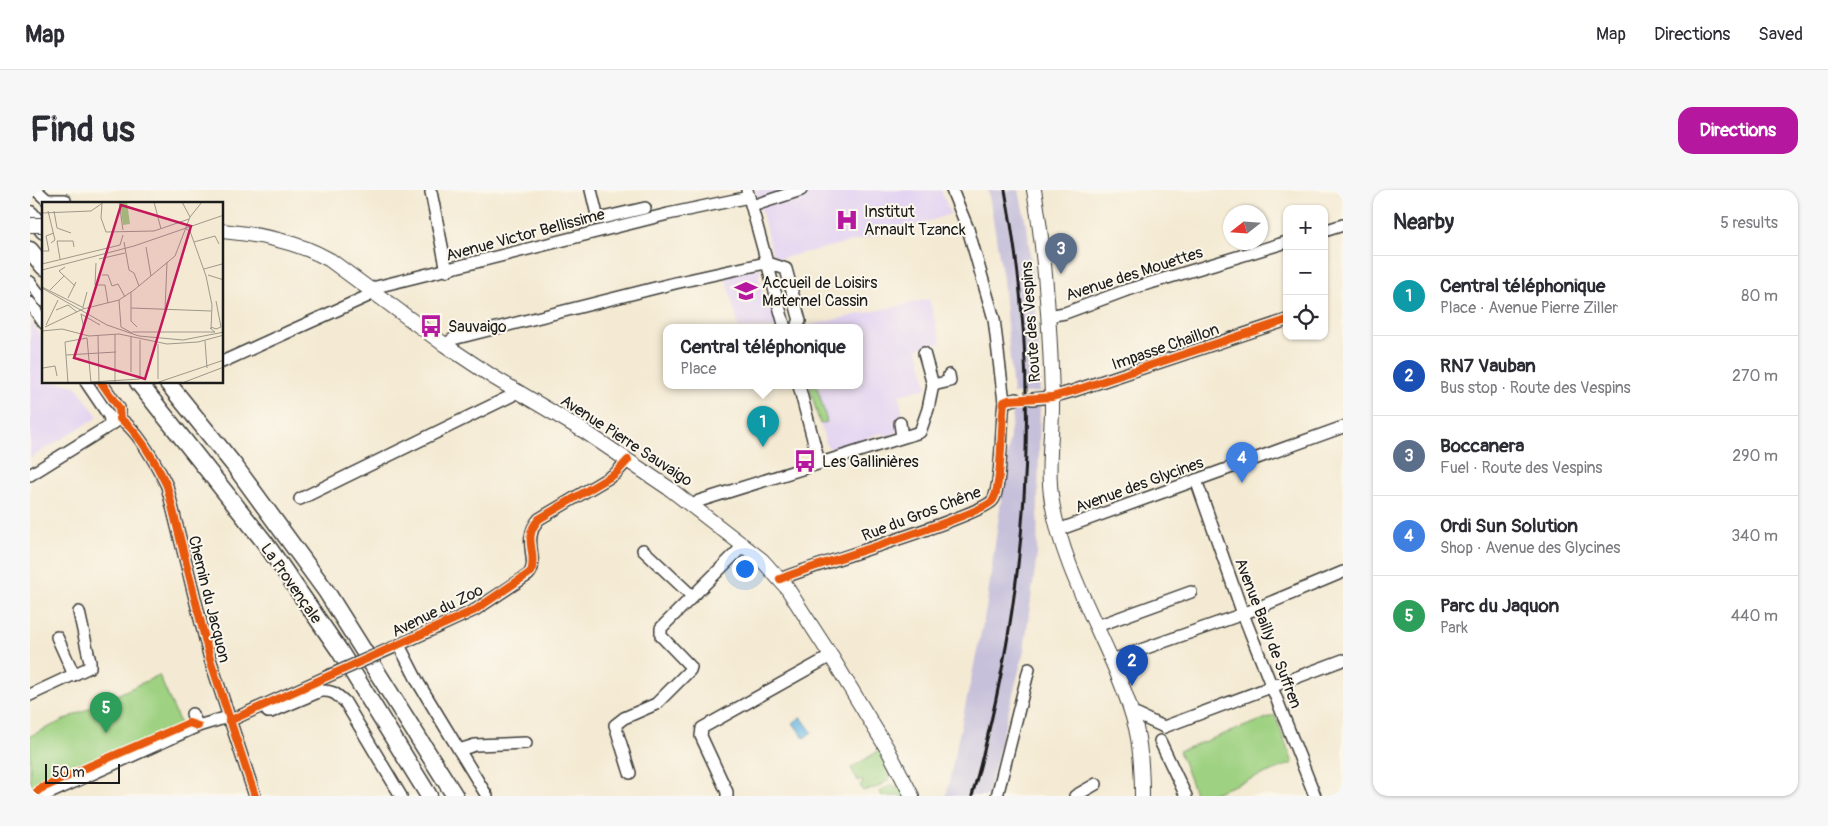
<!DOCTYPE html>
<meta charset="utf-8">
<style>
:root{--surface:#fff;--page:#f7f7f7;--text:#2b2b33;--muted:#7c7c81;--line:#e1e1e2;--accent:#b5179e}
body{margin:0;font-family:Pangolin,sans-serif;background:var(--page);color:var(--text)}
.controls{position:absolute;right:15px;top:15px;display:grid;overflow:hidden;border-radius:10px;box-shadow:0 1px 4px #0004}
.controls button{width:45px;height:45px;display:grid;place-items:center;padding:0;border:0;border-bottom:1px solid var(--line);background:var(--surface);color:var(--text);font:25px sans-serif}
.compass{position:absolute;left:1193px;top:15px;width:45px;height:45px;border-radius:50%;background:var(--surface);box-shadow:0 1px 4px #0004;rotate:253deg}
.scale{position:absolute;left:15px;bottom:12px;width:75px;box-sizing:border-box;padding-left:5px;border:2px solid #1c1c1c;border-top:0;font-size:14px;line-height:18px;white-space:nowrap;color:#1c1c1c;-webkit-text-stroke:4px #fbf7ec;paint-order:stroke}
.you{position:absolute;left:714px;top:378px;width:18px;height:18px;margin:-12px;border:4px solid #fff;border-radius:50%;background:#1a73e8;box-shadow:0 0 0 8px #1a73e833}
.badge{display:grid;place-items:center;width:32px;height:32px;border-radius:50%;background:var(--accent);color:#fff;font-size:16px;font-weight:700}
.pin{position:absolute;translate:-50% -41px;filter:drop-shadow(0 1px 2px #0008)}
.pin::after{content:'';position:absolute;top:26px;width:18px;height:15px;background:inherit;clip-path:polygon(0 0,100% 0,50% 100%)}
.popup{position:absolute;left:633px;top:134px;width:200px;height:65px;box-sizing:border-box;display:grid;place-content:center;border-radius:10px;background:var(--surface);filter:drop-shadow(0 1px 4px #0005);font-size:16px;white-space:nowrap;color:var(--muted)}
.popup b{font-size:19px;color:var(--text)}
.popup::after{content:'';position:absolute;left:50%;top:100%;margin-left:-10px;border:10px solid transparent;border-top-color:var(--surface)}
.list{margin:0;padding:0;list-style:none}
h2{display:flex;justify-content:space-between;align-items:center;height:65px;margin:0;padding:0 20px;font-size:21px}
h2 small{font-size:16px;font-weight:400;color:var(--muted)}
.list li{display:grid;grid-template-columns:32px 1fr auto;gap:15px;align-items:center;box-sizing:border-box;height:80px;padding:0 20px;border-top:1px solid var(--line)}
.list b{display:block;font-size:19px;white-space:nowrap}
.list p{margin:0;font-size:16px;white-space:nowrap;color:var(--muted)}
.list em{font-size:16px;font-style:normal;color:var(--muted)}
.icon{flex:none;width:28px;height:28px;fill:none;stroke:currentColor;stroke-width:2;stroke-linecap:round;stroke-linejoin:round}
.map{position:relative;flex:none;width:1313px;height:606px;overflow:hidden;border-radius:15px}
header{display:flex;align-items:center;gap:30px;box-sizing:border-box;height:70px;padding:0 25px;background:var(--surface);border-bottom:1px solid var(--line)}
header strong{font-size:24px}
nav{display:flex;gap:28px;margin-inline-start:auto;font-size:18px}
.intro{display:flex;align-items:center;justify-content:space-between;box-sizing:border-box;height:120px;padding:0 30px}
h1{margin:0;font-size:35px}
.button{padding:12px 22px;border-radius:15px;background:var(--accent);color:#fff;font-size:18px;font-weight:700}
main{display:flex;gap:30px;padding:0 30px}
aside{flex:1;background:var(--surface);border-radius:15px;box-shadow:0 1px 4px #0004}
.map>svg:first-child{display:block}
.built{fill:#e3d3f2}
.industrial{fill:#c6c0da}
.green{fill:#9ed181;stroke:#5d764e}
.water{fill:#6ab8e4;stroke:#436a80}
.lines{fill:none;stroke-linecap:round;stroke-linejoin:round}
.minor-casing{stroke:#3c3b37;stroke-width:14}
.major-casing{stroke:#3c3b37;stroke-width:16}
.highway-casing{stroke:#3c3b37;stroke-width:19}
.minor{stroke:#fff;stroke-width:11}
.major{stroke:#fff;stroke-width:14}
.highway{stroke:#fff;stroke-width:16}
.rail{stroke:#1c1c1c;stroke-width:3}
.minor-bridge-casing{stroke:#3c3b37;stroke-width:14;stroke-linecap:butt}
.major-bridge-casing{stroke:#3c3b37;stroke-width:16;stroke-linecap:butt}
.minor-bridge{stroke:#fff;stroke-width:11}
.major-bridge{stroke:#fff;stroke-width:14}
.cycleway-casing{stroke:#fbf7ec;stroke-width:11}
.cycleway{stroke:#e8590c;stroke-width:8}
.labels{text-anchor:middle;stroke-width:4;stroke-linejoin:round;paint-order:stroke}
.poi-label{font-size:16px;fill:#1c1c1c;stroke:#fbf7ec;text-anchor:start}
.street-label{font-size:16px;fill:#1c1c1c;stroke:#fbf7ec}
.inset-road{fill:none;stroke:#9e988a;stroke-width:1}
.view{fill:#c2185b;fill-opacity:0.15;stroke:#c2185b;stroke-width:2.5}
.inset-edge{fill:none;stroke:#1c1c1c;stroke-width:2.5}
</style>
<header>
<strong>Map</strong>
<nav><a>Map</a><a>Directions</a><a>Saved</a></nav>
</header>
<div class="intro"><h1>Find us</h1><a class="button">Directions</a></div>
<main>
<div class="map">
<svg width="1313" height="606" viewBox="0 0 1313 606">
<rect width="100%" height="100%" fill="#fbf7ec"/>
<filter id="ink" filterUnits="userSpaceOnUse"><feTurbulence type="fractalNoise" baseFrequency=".02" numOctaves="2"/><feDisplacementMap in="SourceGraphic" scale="10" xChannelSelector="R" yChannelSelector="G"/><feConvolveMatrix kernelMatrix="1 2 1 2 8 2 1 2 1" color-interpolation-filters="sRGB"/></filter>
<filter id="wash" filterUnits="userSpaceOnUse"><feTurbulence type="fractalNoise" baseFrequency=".0096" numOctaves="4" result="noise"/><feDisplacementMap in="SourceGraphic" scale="20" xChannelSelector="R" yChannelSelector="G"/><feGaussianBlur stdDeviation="1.12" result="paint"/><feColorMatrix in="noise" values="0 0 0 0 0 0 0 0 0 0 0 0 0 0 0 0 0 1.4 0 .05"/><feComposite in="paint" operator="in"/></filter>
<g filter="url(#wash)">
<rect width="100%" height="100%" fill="#f4ead3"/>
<!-- built -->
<g class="built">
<polygon points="726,0 911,0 920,24 879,38 744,70"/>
<polygon points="730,78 731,82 728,86 734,108 741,110 748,138 709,138 694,81"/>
<polygon points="899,109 911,153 888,158 897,198 869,205 875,241 867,241 865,245 858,247 852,243 802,259 797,256 790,234 797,232 787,196 829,196 829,138 767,138"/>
<polygon points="0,131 14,150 14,192 34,193 46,196 68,227 0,268"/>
</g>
<!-- industrial -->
<g class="industrial">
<polygon points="958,0 989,0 998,44 1007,133 1010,202 983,204 973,89"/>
<polygon points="1010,215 1007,365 994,461 957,606 916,606 956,419 984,216"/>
</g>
<!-- green -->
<g class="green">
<polygon points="779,196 787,196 797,232 790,234"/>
<polygon points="129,485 153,540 8,606 0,606 0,546"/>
<polygon points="1245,525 1263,573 1176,606 1166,606 1149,561"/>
<polygon points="850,560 861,581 859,590 848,597 833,601 830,595 833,593 832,590 828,591 821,578"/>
<polygon points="863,594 865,598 871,597 875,606 852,606 850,601"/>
</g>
<!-- water -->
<polygon class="water" points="771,527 782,542 774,548 763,533"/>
</g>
<g filter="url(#ink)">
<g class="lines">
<defs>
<g id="minor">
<polyline points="6,0 17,10 35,10"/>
<polyline points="561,0 568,29 615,18"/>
<polyline points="717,0 755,138"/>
<polyline points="922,0 938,39 964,129 974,212"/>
<polyline points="401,2 417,81"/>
<polyline points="722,16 771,0"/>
<polyline points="1294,41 1313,35"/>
<polyline points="0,92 14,111"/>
<polyline points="0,113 14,133"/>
<polyline points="1018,126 1035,123 1097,100 1257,52"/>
<polyline points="415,155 423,149 645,93 731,74 738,73 756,79 770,131 765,138"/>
<polyline points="894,163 903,195"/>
<polyline points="192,172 338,106 346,97 638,24 719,7"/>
<polyline points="56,192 79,226 81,235"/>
<polyline points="71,192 89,218 90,229"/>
<polyline points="769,196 789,272"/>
<polyline points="1002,209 1022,207 1043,201 1257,130"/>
<path d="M90,229C108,240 128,277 137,296L180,469L225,606"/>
<polyline points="870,233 872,247"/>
<polyline points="0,285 90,229"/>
<polyline points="1166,290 1213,424 1285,606"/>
<polyline points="270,309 481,206 486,201"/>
<polyline points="664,316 669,311 890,242 898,219 903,195 920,191 919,185"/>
<polyline points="1028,340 1313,237"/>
<polyline points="613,360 662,406"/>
<path d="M750,389C782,375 952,326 963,310C972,296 971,232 974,212L986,209"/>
<polyline points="1067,436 1161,402"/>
<polyline points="27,447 44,485"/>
<polyline points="369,455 389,494 457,606"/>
<path d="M362,458L445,420L498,385C511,372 490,351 509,329L585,284L598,270"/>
<polyline points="1082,470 1213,424 1313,382"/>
<polyline points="0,505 60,477 60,472 49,422"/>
<path d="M234,516L238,522H241L291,501C303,500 307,505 315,512L371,606"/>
<polyline points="1101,522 1134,537"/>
<polyline points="162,524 168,536"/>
<polyline points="199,531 296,487"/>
<polyline points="1134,537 1313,470"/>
<polyline points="1130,551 1156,606"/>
<polyline points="429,560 445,555 496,553"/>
<polyline points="600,583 585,535 594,528 626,514 660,480 661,477 631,446 631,438 714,355"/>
<polyline points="13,606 168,536 198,527"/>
<polyline points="697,606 697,602 671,546 672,538 801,466"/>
<polyline points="967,606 999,479"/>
<polyline points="1045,606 1066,594"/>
</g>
<g id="major">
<path d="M1004,0C1016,68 1020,138 1022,207C1023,242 1016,277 1022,312C1035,392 1086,460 1106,538C1111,560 1112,584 1112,606"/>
<path d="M192,41C231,45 266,51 300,70L415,155L463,187L554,241L640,299L732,370L757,398L801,466L858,560L882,606"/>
</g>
<g id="highway">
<polyline points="0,24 14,41"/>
<polyline points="0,60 14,77"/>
<polyline points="108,192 236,354 309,460 399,606"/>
<polyline points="137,192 204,275 296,401 425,606"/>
</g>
</defs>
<!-- minor casing -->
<use href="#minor" class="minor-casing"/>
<!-- major casing -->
<use href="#major" class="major-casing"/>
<!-- highway casing -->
<use href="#highway" class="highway-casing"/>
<!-- minor -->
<use href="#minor" class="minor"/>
<!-- major -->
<use href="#major" class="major"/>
<!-- highway -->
<use href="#highway" class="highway"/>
<!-- rail -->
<path class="rail" d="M942,606C998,407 1014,204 975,0"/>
<defs>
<polyline id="minor-bridge" points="296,487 362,458"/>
<polyline id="major-bridge" points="0,35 14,35"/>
</defs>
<!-- minor-bridge casing -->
<use href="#minor-bridge" class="minor-bridge-casing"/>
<!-- major-bridge casing -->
<use href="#major-bridge" class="major-bridge-casing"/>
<!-- minor-bridge -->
<use href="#minor-bridge" class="minor-bridge"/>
<!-- major-bridge -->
<use href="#major-bridge" class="major-bridge"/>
<defs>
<g id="cycleway">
<path d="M71,192L89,218L90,229C108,240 128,277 137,296L180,469L225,606"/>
<path d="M750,389C782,375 952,326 963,310C972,296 971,232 974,212L979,210L1022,207L1043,201L1257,130"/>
<path d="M199,531L445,420L501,382C508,361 491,349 509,329L585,284L598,270"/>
<polyline points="2,606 10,599 60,576 159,533 168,536"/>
</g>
</defs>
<!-- cycleway casing -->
<use href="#cycleway" class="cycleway-casing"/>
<!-- cycleway -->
<use href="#cycleway" class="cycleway"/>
</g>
</g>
<!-- icons -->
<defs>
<symbol id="hospital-bare" viewBox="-9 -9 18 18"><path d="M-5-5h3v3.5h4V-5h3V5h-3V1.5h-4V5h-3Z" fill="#b5179e" stroke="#fbf7ec" stroke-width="2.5" paint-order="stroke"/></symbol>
<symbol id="school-bare" viewBox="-9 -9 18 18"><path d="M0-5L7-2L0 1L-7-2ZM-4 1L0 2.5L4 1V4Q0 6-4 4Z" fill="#b5179e" stroke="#fbf7ec" stroke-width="2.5" paint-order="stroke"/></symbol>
<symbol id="bus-bare" viewBox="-9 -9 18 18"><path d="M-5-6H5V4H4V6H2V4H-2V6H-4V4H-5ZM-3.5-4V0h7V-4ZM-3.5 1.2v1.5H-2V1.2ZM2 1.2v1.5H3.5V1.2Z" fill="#b5179e" stroke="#fbf7ec" stroke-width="2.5" paint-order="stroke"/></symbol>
</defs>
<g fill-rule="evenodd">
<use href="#hospital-bare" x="801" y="14" width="32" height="32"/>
<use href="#school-bare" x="700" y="85" width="32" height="32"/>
<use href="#bus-bare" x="385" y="120" width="32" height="32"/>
<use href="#bus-bare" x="759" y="255" width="32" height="32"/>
</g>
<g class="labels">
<!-- poi labels -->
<g class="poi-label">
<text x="834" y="27">Institut<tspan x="834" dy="18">Arnault Tzanck</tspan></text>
<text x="732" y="98">Accueil de Loisirs<tspan x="732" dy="18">Maternel Cassin</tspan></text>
<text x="418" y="142">Sauvaigo</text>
<text x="792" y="277">Les Gallinières</text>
</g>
<!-- street labels -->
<g class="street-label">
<text transform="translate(495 44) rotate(-15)" y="6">Avenue Victor Bellissime</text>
<text transform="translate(1104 83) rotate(-18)" y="6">Avenue des Mouettes</text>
<text transform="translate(1000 132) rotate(-94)" y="6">Route des Vespins</text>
<text transform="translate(1135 156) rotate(-19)" y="6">Impasse Chaillon</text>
<text transform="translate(597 250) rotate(33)" y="6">Avenue Pierre Sauvaigo</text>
<text transform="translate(1109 294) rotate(-20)" y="6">Avenue des Glycines</text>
<text transform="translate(891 323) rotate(-21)" y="6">Rue du Gros Chêne</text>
<text transform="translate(262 393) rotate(55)" y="6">La Provençale</text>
<text transform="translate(180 409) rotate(76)" y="6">Chemin du Jacquon</text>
<text transform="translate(407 420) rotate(-26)" y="6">Avenue du Zoo</text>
<text transform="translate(1239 443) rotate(69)" y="6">Avenue Bailly de Suffren</text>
</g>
</g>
<!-- overview -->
<g transform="translate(12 12)">
<rect width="181" height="181" fill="#f4ead3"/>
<path d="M78,0H85L88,22L81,23Z" fill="#9ed181"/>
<path class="inset-road" d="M77,0L81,28M112,0L119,27M140,0L148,15M60,2L59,16L64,30L112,29L147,17M6,9L13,38L9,41M12,9L15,26L29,31M0,11L49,9L62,0M144,27L148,29L164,74L170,103L169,127M82,40L87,68L92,71L97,84M152,40L173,34L177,42M104,45L109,74M0,49H7L4,34L12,31M18,57L15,39H31L32,45M57,57L83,51M54,61L53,83H63L66,101M0,62L78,43L81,33M23,65L17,69L33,84M162,67L180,62M0,68L92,44L182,13M60,73H66L70,84L76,82L83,95M166,73L182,78M0,85L42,106M0,86L65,123L97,134L141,138L182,130M8,88L22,74M89,90V119L95,125M26,96L34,80M77,98L79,125L90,131M41,105L45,90M89,106L169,109M14,108L26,103L35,110M123,108L125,60M39,112L58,123M39,112L42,127M4,123L16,98M3,125L41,107L77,98L92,88L133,54L148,15L160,0M169,125L174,127L179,125L174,99M0,129L20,127L47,134L77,132L125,142L156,140L182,133M90,130H173L168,126M56,134L57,180M89,135V170M45,136L49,181M163,139L165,166M24,153L74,150M1,166L13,164L15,174M116,177V142M49,180L98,177V138M26,181L23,140L45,136M73,181V132M114,181L182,158M140,181L182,165"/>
<path class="view" d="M79,3L149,24L103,177L32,156Z"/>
<rect width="181" height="181" class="inset-edge"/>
</g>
</svg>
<div class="controls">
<button>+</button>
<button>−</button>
<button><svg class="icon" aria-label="locate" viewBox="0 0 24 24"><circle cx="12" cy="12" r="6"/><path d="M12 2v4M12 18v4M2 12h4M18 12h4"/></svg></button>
</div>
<svg class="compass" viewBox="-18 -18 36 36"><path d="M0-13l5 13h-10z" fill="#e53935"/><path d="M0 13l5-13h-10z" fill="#7c7c81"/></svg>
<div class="scale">50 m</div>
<div class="you"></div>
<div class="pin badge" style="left:733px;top:257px;background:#0f9aa8">1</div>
<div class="popup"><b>Central téléphonique</b>Place</div>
<div class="pin badge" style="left:1102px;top:496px;background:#1a4fb4">2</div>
<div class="pin badge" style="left:1031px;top:84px;background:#5c6f8a">3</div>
<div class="pin badge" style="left:1212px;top:293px;background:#3f7fe0">4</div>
<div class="pin badge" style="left:76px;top:543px;background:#2e9e5b">5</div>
</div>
<aside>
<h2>Nearby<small>5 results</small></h2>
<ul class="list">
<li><span class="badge" style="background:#0f9aa8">1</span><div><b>Central téléphonique</b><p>Place · Avenue Pierre Ziller</p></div><em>80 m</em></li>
<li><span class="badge" style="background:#1a4fb4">2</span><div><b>RN7 Vauban</b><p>Bus stop · Route des Vespins</p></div><em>270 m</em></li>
<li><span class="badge" style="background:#5c6f8a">3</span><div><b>Boccanera</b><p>Fuel · Route des Vespins</p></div><em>290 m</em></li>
<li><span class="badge" style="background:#3f7fe0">4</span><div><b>Ordi Sun Solution</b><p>Shop · Avenue des Glycines</p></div><em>340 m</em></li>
<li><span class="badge" style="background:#2e9e5b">5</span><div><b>Parc du Jaquon</b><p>Park</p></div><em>440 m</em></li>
</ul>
</aside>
</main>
